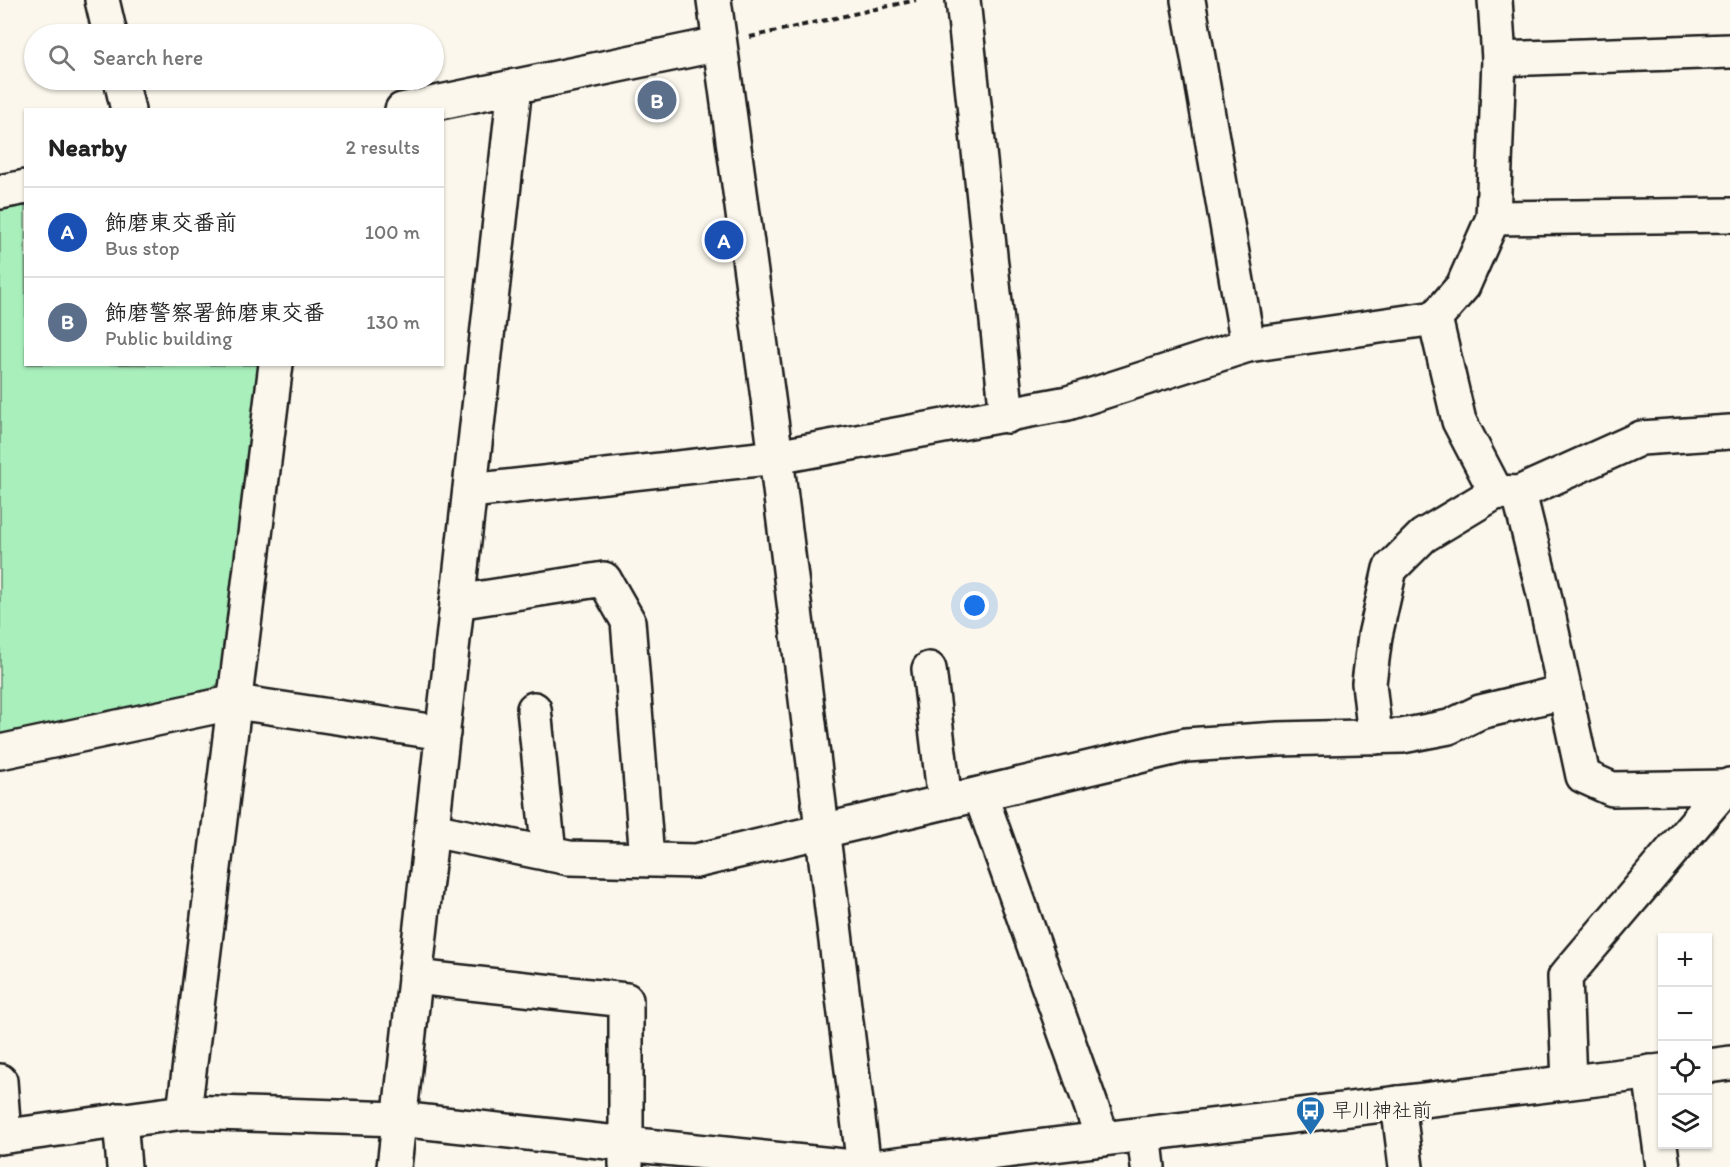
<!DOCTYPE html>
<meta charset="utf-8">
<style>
:root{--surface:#fff;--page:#f6f6f6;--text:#222;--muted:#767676;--line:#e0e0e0;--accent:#1f6fb2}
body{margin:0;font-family:Itim,"Klee One",sans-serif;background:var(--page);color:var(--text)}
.controls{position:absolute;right:18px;bottom:18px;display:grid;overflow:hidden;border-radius:0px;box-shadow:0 2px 4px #0004}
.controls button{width:54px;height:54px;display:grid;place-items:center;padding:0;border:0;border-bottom:2px solid var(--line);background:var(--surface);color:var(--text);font:30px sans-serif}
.you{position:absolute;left:975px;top:606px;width:21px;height:21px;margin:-15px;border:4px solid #fff;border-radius:50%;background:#1a73e8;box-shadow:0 0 0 9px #1a73e833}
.badge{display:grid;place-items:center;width:39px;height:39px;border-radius:50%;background:var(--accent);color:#fff;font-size:20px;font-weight:700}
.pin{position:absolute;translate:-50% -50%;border:3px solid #fff;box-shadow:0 2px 6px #0006}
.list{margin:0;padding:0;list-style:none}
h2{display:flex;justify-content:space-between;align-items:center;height:78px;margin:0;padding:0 24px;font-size:26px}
h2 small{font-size:20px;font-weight:400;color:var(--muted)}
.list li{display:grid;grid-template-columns:39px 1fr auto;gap:18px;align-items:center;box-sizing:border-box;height:90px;padding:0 24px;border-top:2px solid var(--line)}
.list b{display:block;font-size:22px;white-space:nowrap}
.list p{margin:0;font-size:20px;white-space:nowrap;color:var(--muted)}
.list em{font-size:20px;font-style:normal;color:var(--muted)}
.icon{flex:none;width:33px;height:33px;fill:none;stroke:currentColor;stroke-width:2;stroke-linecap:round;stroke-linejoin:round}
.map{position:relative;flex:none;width:1730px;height:1167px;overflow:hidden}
.search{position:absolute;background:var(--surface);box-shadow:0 2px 4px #0004;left:24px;top:24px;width:420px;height:66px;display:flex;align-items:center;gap:15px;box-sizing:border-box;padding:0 21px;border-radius:33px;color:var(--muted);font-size:22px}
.panel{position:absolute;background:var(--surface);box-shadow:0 2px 4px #0004;left:24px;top:108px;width:420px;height:258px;border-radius:0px}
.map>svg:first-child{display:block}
.green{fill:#a8efbb;stroke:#62866c;stroke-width:1.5}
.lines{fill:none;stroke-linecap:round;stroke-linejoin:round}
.minor-casing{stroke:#1c1c1c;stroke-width:38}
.path{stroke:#1c1c1c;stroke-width:4;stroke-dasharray:6 4.5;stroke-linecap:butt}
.minor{stroke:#fbf7ec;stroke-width:33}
.labels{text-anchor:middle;stroke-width:6;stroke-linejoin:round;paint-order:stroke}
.poi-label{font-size:20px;fill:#1c1c1c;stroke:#fbf7ec;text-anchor:start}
</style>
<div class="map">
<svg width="1730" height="1167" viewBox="0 0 1730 1167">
<rect width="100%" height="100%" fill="#fbf7ec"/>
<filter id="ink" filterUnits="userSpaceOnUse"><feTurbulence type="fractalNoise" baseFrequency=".0167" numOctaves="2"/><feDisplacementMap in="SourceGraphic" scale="12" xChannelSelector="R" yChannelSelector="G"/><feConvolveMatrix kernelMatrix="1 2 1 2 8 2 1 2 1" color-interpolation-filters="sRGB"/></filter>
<g filter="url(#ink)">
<!-- green -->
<polygon class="green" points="25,195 26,364 261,365 223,680 204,695 0,738 0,200"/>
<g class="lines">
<defs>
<g id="minor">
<polyline points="102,0 110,34"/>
<polyline points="714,0 776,457 864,1167"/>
<polyline points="963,0 1007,416"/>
<polyline points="1188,0 1248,345"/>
<polyline points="1499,59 1730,51"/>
<polyline points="121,80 128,110"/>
<polyline points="402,110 719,44"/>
<polyline points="0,192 26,187"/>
<polyline points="1493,218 1730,215"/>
<polyline points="1435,318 1459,421 1496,492 1519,493 1543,590 1583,776 1612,789 1726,787"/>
<polyline points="470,491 776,457 1068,403 1248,345 1435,318 1463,286 1493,218 1499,59 1495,0"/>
<polyline points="1519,493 1641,438 1730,432"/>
<polyline points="457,602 604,579 628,621 647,859"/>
<polyline points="929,669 945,802"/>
<polyline points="534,709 549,854"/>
<polyline points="1375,737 1369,683 1375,636 1390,569 1423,536 1496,492"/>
<polyline points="0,752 236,702 443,733"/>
<polyline points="980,794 1103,1139"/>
<polyline points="432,830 569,858 696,861 1186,745 1278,739 1402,736 1449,727 1480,712 1564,692"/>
<polyline points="415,977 626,1000 626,1165"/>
<polyline points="1708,1066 1730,1063"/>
<polyline points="1650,1072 1663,1167"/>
<polyline points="0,1081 4,1136"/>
<polyline points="1569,1082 1565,977 1726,787 1730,785"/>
<polyline points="1398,1103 1406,1167"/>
<polyline points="184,1112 276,364"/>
<polyline points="120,1120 124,1167"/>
<polyline points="1144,1134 1148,1167"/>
<polyline points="0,1137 184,1112 399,1119 626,1144 853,1167"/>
<polyline points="394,1167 515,86"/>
<polyline points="873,1167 1662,1071"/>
</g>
</defs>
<!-- minor casing -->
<use href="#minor" class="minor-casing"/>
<!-- path -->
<polyline class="path" points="750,37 916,0"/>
<!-- minor -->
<use href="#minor" class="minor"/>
</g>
</g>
<!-- icons -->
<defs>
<symbol id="bus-pin" viewBox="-11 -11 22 30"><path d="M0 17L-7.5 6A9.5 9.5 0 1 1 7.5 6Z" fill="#1f6fb2" stroke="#fbf7ec"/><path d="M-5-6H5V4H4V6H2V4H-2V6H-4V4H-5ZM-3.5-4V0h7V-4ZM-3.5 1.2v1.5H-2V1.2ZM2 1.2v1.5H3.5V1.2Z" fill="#fff"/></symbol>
</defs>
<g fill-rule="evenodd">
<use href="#bus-pin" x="1294" y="1094" width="33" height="45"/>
</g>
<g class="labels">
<!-- poi labels -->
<g class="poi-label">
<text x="1332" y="1117">早川神社前</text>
</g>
</g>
</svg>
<div class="controls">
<button>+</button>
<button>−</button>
<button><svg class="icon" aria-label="locate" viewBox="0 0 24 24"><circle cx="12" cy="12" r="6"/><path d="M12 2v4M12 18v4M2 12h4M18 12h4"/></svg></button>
<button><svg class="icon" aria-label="layers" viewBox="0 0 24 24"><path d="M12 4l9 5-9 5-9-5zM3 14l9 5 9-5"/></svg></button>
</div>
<div class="you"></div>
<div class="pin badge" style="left:724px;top:240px;background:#1a4fb4">A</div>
<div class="pin badge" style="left:657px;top:100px;background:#5c6f8a">B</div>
<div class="search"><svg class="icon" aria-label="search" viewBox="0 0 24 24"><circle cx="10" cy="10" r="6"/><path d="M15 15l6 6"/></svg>Search here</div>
<section class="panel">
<h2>Nearby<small>2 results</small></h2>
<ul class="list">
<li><span class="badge" style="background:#1a4fb4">A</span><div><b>飾磨東交番前</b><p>Bus stop</p></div><em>100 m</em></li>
<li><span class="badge" style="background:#5c6f8a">B</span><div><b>飾磨警察署飾磨東交番</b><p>Public building</p></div><em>130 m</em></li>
</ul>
</section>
</div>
